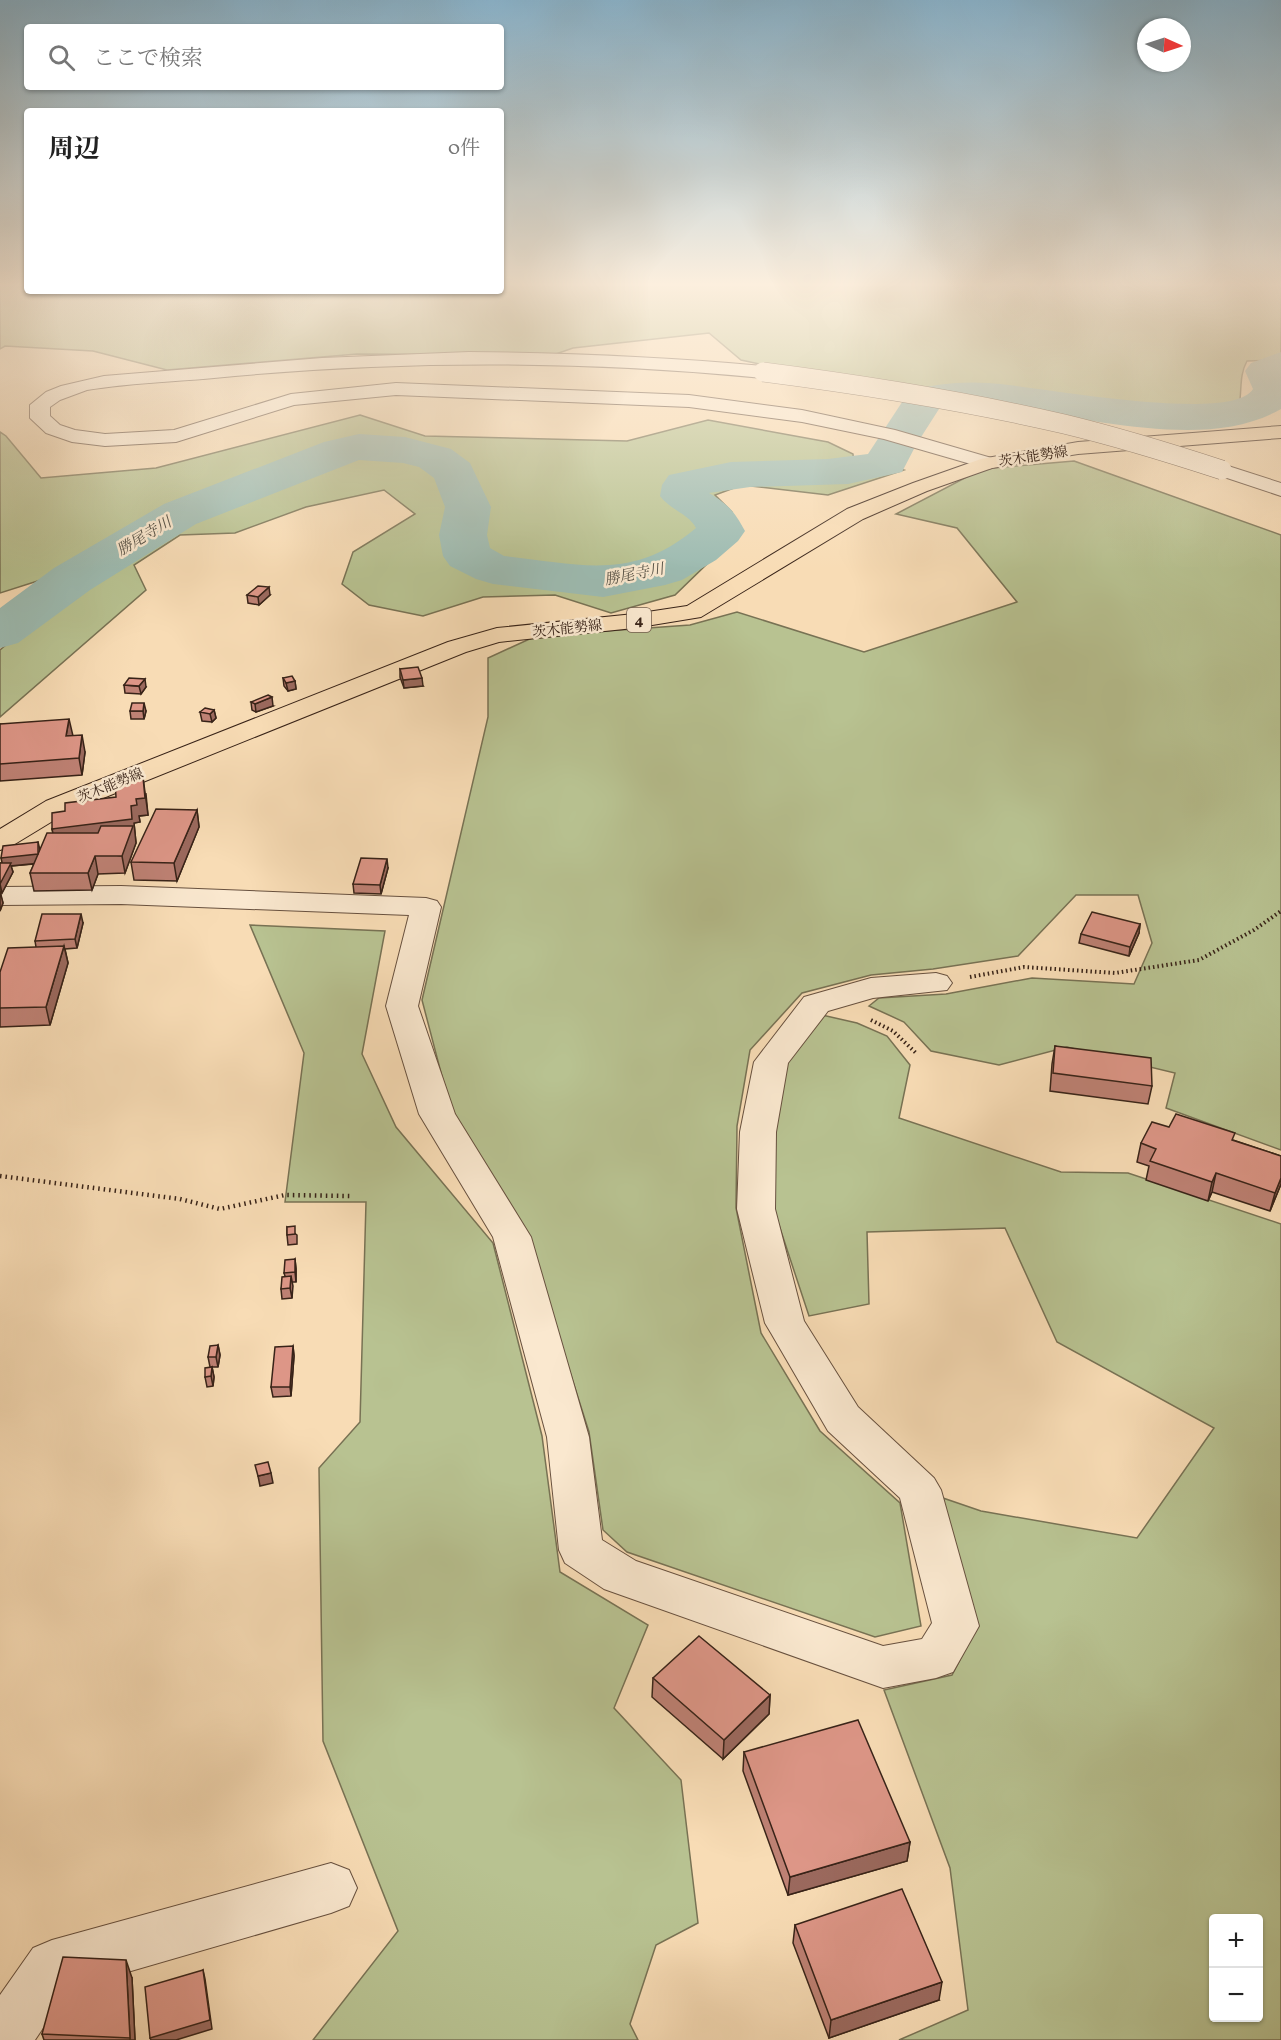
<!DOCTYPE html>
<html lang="ja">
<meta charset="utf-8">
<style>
:root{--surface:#fff;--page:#f6f6f6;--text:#222;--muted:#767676;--line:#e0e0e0}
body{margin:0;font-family:Vollkorn,"Noto Serif JP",serif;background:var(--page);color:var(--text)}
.controls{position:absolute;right:18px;bottom:18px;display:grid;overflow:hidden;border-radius:6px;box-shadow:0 2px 4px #0004}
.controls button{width:54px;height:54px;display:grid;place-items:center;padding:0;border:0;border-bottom:2px solid var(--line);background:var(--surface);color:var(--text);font:30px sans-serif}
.compass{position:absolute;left:1137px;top:18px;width:54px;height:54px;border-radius:50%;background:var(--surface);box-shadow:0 2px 4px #0004;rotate:93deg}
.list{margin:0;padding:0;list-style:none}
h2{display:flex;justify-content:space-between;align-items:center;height:78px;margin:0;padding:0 24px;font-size:26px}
h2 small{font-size:20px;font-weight:400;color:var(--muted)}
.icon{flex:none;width:33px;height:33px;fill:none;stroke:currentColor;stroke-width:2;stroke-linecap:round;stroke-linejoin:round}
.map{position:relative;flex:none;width:1281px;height:2040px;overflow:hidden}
.search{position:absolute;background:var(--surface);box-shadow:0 2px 4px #0004;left:24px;top:24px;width:480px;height:66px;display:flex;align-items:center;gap:15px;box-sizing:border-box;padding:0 21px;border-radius:6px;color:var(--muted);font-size:22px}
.panel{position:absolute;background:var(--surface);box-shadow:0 2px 4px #0004;left:24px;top:108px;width:480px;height:186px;border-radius:6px}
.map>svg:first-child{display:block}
.green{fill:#b8c291;stroke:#787254;stroke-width:1.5;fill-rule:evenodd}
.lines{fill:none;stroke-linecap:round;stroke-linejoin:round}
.river{fill:#9dbbb1;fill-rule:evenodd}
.minor-casing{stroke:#68513f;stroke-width:2}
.tertiary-casing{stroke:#68513f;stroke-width:2}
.primary-casing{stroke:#382318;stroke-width:2}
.path-far1{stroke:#382318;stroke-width:4;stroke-dasharray:1.5 3;stroke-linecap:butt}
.path{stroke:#382318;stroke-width:4.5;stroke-dasharray:1.5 4;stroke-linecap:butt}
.minor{fill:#fae8cf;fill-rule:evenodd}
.tertiary{fill:#fae8cf;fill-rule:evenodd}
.primary{fill:#f8dcb5;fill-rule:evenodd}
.tertiary-bridge-casing{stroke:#68513f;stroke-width:20;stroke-linecap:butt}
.tertiary-bridge{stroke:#fae8cf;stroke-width:19}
.wall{fill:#be8174;stroke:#382318;stroke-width:1.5}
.shaded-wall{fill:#9b695e;stroke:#382318;stroke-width:1.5}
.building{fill:#dd9687;stroke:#382318;stroke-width:1.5}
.labels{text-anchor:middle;stroke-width:5;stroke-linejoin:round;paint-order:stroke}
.far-street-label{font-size:14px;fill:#382318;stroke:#fae8cf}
.far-water-label{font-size:15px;font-style:italic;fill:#565146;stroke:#fae8cf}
.shield{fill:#fae8cf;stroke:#725e4f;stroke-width:1.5}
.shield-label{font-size:15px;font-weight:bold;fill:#382318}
</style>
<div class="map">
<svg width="1281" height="2040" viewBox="0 0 1281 2040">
<rect width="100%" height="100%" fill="#f8dcb5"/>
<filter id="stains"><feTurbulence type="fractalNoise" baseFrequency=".00333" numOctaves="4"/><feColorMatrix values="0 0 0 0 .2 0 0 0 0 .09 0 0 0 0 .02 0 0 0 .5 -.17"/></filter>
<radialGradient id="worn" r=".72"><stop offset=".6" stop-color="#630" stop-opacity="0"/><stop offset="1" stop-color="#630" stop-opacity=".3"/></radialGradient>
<!-- green -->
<g class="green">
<path d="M0,284H27V291H501V284H1281V360L1247,361C1239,375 1242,391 1239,407L1209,411L1164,413L989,390L924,388L783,369L741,360L709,333L573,348L553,355L357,354L167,370L93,351L5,346L0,349Z"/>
<polygon points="360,415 425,436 627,441 708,420 828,442 853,454 854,467 728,470 678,481 673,496 700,517 711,530 690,549 659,567 600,575 502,565 480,554 477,506 466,471 443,454 408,447 364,444 335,447 174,507 47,578 0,593 0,432 6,436 41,478 156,468"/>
<polygon points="372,450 428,459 446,474 462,506 455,534 461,557 487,572 599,585 669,571 707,552 710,561 675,595 611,613 555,595 483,597 423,616 369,605 342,584 353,552 415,514 384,490 306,507 235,533 180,535 134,565 146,590 0,717 0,650 78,583 185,516 339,454"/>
<polygon points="1074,461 1281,535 1281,1150 1166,1108 1175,1073 1067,1047 999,1065 931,1051 904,1022 869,1006 879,998 946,994 1032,978 1134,984 1152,943 1138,895 1076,895 1018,956 933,969 871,975 802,993 750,1050 737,1126 736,1208 761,1333 820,1431 900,1503 921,1626 875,1637 627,1552 603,1530 589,1432 526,1234 451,1111 422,1000 488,717 488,658 536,636 690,625 737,612 864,652 1017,602 957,528 896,514 982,469"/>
<polygon points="892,466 904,470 828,495 742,485 715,495 731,511 716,510 691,496 697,487 733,479 797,478 866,473"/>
<polygon points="250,925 385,931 362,1054 396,1127 493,1243 542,1436 560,1572 648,1625 614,1708 681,1780 698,1923 656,1945 630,2024 638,2040 313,2040 398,1931 323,1741 319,1468 360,1422 366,1202 285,1202 304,1053"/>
<path d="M822,1015L857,1023L887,1036L910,1065L899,1118L1061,1172L1128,1173L1281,1224V2040H899L968,2010L950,1868L884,1690L952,1675L976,1629L940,1497L981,1511L1137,1538L1214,1428L1057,1342L1005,1228L867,1232L869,1304L809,1316L774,1210L773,1132L786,1065ZM1214,1918H1258V2018H1214Z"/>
</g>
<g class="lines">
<!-- river -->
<path class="river" d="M1281,352V409C1188,462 1043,396 939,409L916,445L902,472L848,484L750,487L709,493C729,505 734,511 745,531L738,541L716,560L682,580L665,585L603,597L493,584L476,579L450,566L443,556L439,535L445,507L434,478L419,467L403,463L359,460L196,524L90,590L18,643L0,648V608L54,568L164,504L324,442L359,434L405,437L451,449L470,463L491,507L487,535L490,548L504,556C580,564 632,582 696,528C689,514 669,509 660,496L662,485L669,475L731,462L828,459L868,454L910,390C936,384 962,381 988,383C1031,385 1231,425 1253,389L1245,371L1251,363Z"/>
<defs>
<g id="minor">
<polygon points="121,886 426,898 437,901 441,907 418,1006 455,1114 531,1237 589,1437 602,1540 636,1561 883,1646 922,1639 932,1623 900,1498 828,1431 771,1333 765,1323 737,1209 740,1132 754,1062 804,997 871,978 936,973 947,976 952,983 947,990 873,998 828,1011 788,1063 776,1132 775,1209 804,1321 858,1407 934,1478 941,1490 979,1626 953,1672 936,1678 883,1688 604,1589 565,1563 559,1550 547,1437 493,1237 419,1114 386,1006 409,915 121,904 0,905 0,887"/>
<polygon points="331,1863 349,1870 357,1888 349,1906 331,1913 69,1989 35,2040 0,2040 0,1995 33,1948 52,1940"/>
</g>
<g id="tertiary">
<path d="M469,352C567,353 665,357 763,366L770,368L772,372L770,376L763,378C580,360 397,360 214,378C171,382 129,383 87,390L60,400L50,407V416L60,425L75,430L105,434L174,430L291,394L396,383L689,395L802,410L895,430L995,459L998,463L995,467L988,469L884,439L802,422L689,407L396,395L294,405L176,442L105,446L72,442L46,433L30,418V405L46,392L61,386L104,376L322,358Z"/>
<polygon points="1222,464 1281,483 1281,496 1215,474 1212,470 1215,466"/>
</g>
<polygon id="primary" points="1281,426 1281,438 1078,454 992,468 927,491 863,519 701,617 634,628 499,642 466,652 66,813 10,847 0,850 0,829 46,801 448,642 497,628 634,614 687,606 847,509 913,483 981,459 1078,442"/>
</defs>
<!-- minor casing -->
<use href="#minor" class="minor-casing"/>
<!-- tertiary casing -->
<use href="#tertiary" class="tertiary-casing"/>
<!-- primary casing -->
<use href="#primary" class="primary-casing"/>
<!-- path-far1 -->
<g class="path-far1">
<polyline points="970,977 1024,967 1115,973 1199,960 1254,930 1281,911"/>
<polyline points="871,1020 893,1031 916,1053"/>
</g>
<!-- path -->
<polyline class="path" points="0,1176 180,1199 220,1209 285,1195 350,1196"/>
<!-- minor -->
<use href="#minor" class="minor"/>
<!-- tertiary -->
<use href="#tertiary" class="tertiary"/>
<!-- primary -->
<use href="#primary" class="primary"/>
<defs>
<path id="tertiary-bridge" d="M763,372C864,385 965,401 1064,424C1118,437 1170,453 1222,470"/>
</defs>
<!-- tertiary-bridge casing -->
<use href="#tertiary-bridge" class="tertiary-bridge-casing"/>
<!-- tertiary-bridge -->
<use href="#tertiary-bridge" class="tertiary-bridge"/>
</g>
<!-- wall -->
<g class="wall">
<polygon points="247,595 270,595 259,605 248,603"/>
<polygon points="400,669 423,686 404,688 400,677"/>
<polygon points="283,678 295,681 296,689 288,691 284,686"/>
<polygon points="124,685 146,687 141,694 125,693"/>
<polygon points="251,702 273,706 256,712 252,710"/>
<polygon points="214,710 216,718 212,722 202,721 200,712"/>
<polygon points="130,711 146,711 144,719 131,719"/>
<polygon points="0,724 73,736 85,752 82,775 0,781"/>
<polygon points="146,794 148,815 139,816 140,822 134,823 136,843 125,873 98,874 92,890 34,891 30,873 34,864 11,866 13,872 2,893 0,893 3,903 0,911 0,863 2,863 40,849 53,833 52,829 65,811"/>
<polygon points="197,810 199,827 177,881 134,880 131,862"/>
<polygon points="388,868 381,894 354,893 353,884"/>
<polygon points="83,923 77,948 65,949 68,963 50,1025 0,1027 0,972 36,947 35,941"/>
<polygon points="1140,924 1139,933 1129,956 1079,943 1081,934"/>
<polygon points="1055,1046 1152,1086 1148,1104 1050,1091 1052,1064"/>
<polygon points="1169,1127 1233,1140 1281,1156 1281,1184 1270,1211 1212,1192 1208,1201 1146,1180 1149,1166 1137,1162 1141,1143"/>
<polygon points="287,1227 297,1235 297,1244 288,1245 287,1235"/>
<polygon points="295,1259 296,1269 296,1282 292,1282 292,1298 282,1299 281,1289 285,1276 284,1273"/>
<polygon points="218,1345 220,1355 218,1367 210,1367 208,1357"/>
<polygon points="293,1346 294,1356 291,1396 273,1397 271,1387"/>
<polygon points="212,1367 214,1377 213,1386 207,1387 205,1377"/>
<polygon points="653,1678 770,1695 769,1714 723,1759 652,1697"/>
<polygon points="744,1752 910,1842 907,1861 788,1895 743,1771"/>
<polygon points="795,1925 939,2000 829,2038 793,1943"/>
<polygon points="132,1978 135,2040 44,2040 42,2034"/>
</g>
<!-- shaded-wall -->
<g class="shaded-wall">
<polygon points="269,587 270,595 259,605 258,597"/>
<polygon points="422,678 423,686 404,688 403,680"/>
<polygon points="145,679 146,687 141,694 139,686"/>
<polygon points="295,681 296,689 288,691 286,683"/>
<polygon points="272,697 273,706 256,712 255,704"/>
<polygon points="144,703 146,711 144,719 143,711"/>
<polygon points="214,710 216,718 212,722 210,714"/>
<polygon points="69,719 73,736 66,736"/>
<polygon points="82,735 85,752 82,775 79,758"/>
<polygon points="143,777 148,815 139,816 140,822 134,823 136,843 125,873 122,856 56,847 52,829 131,806 136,799"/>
<polygon points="197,810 199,827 177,881 174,863"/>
<polygon points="38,842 40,850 40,863 11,866 13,872 2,893 0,884 3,867 1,858"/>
<polygon points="95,856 98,874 92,890 88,873"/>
<polygon points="387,859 388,868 381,894 380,885"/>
<polygon points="0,891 3,903 0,911"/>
<polygon points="81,914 83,923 77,948 75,939"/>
<polygon points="1140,924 1139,933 1129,956 1130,947"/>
<polygon points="64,946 68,963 50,1025 46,1007"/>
<polygon points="1216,1173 1212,1192 1208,1201 1212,1182"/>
<polygon points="1281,1178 1281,1184 1270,1211 1275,1193"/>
<polygon points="295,1259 296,1269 296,1282 295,1272"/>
<polygon points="291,1276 293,1286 292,1298 290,1288"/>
<polygon points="218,1345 220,1355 218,1367 216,1357"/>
<polygon points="293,1346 294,1356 291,1396 290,1387"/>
<polygon points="212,1367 214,1377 213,1386 211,1376"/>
<polygon points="271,1473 273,1483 260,1486 258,1476"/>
<polygon points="770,1695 769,1714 723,1759 724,1740"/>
<polygon points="910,1842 907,1861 788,1895 790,1877"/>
<polygon points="126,1960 132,1978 135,2040 130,2040 130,2038"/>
<polygon points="203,1970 205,1979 212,2029 176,2040 151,2040 150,2038"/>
<polygon points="942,1982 939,2000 829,2038 831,2020"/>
</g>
<!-- building -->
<g class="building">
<polygon points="258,586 269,587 258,597 247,595"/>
<polygon points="418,667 422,678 403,680 400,669"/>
<polygon points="292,676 295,681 286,683 283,678"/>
<polygon points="129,678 145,679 139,686 124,685"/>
<polygon points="268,695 272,697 255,704 251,702"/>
<polygon points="132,703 144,703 143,711 130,711"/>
<polygon points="205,708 214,710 210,714 200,712"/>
<polygon points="69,719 66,736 82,735 79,758 0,764 0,724"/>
<polygon points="143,777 145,798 136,799 137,805 131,806 132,819 52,829 52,813 65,811 65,803 116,797 115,781"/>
<polygon points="156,809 197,810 174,863 131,862"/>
<polygon points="101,826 133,826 122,856 95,856 88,873 30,873 47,833 98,833"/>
<polygon points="38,842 38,854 1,858 3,846"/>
<polygon points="361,858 387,859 380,885 353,884"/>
<polygon points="0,863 11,863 0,884"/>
<polygon points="1092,912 1140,924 1130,947 1081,934"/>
<polygon points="42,914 81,914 75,939 35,941"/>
<polygon points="64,946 46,1007 0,1008 0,972 8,948"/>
<polygon points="1055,1046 1151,1058 1152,1086 1053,1073"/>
<polygon points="1176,1114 1235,1133 1232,1140 1281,1156 1281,1178 1275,1193 1216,1173 1212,1182 1150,1161 1156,1149 1141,1143 1152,1122 1169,1127"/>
<polygon points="295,1226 295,1234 287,1235 287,1227"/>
<polygon points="295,1259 295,1272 284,1273 285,1260"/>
<polygon points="291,1276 290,1288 281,1289 282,1277"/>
<polygon points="218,1345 216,1357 208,1357 210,1346"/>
<polygon points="293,1346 290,1387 271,1387 275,1347"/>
<polygon points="212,1367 211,1376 205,1377 205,1368"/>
<polygon points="268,1462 271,1473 258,1476 255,1465"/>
<polygon points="699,1636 770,1695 724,1740 653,1678"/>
<polygon points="858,1720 910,1842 790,1877 744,1752"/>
<polygon points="902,1889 942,1982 831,2020 795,1925"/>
<polygon points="63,1957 126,1960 130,2038 42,2034"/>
<polygon points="203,1970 210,2020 150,2038 145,1987"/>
</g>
<!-- sky -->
<linearGradient id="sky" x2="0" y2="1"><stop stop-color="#8ab7d2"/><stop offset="0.5" stop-color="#fcefde"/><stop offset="1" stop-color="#fcefde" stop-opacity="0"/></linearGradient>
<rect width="1281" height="569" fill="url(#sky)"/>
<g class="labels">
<!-- far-street labels -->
<g class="far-street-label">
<text transform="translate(1033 456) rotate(-9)" y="5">茨木能勢線</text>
<text transform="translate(567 628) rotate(-6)" y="5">茨木能勢線</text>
<text transform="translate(110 785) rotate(-22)" y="5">茨木能勢線</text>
</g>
<!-- far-water labels -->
<g class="far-water-label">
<text transform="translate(144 536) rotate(-31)" y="5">勝尾寺川</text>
<text transform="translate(634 574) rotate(-11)" y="5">勝尾寺川</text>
</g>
<!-- shield labels -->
<rect class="shield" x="627" y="608" width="24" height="24" rx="4.5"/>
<g class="shield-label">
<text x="639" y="625">4</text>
</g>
</g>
<rect width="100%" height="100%" filter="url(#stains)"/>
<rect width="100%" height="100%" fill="url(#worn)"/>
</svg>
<div class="controls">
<button>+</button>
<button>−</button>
</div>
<svg class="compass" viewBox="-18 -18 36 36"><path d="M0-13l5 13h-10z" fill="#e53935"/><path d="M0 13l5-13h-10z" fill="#767676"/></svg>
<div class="search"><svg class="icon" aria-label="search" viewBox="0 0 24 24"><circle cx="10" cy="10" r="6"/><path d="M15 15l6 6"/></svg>ここで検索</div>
<section class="panel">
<h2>周辺<small>0件</small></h2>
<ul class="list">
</ul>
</section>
</div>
